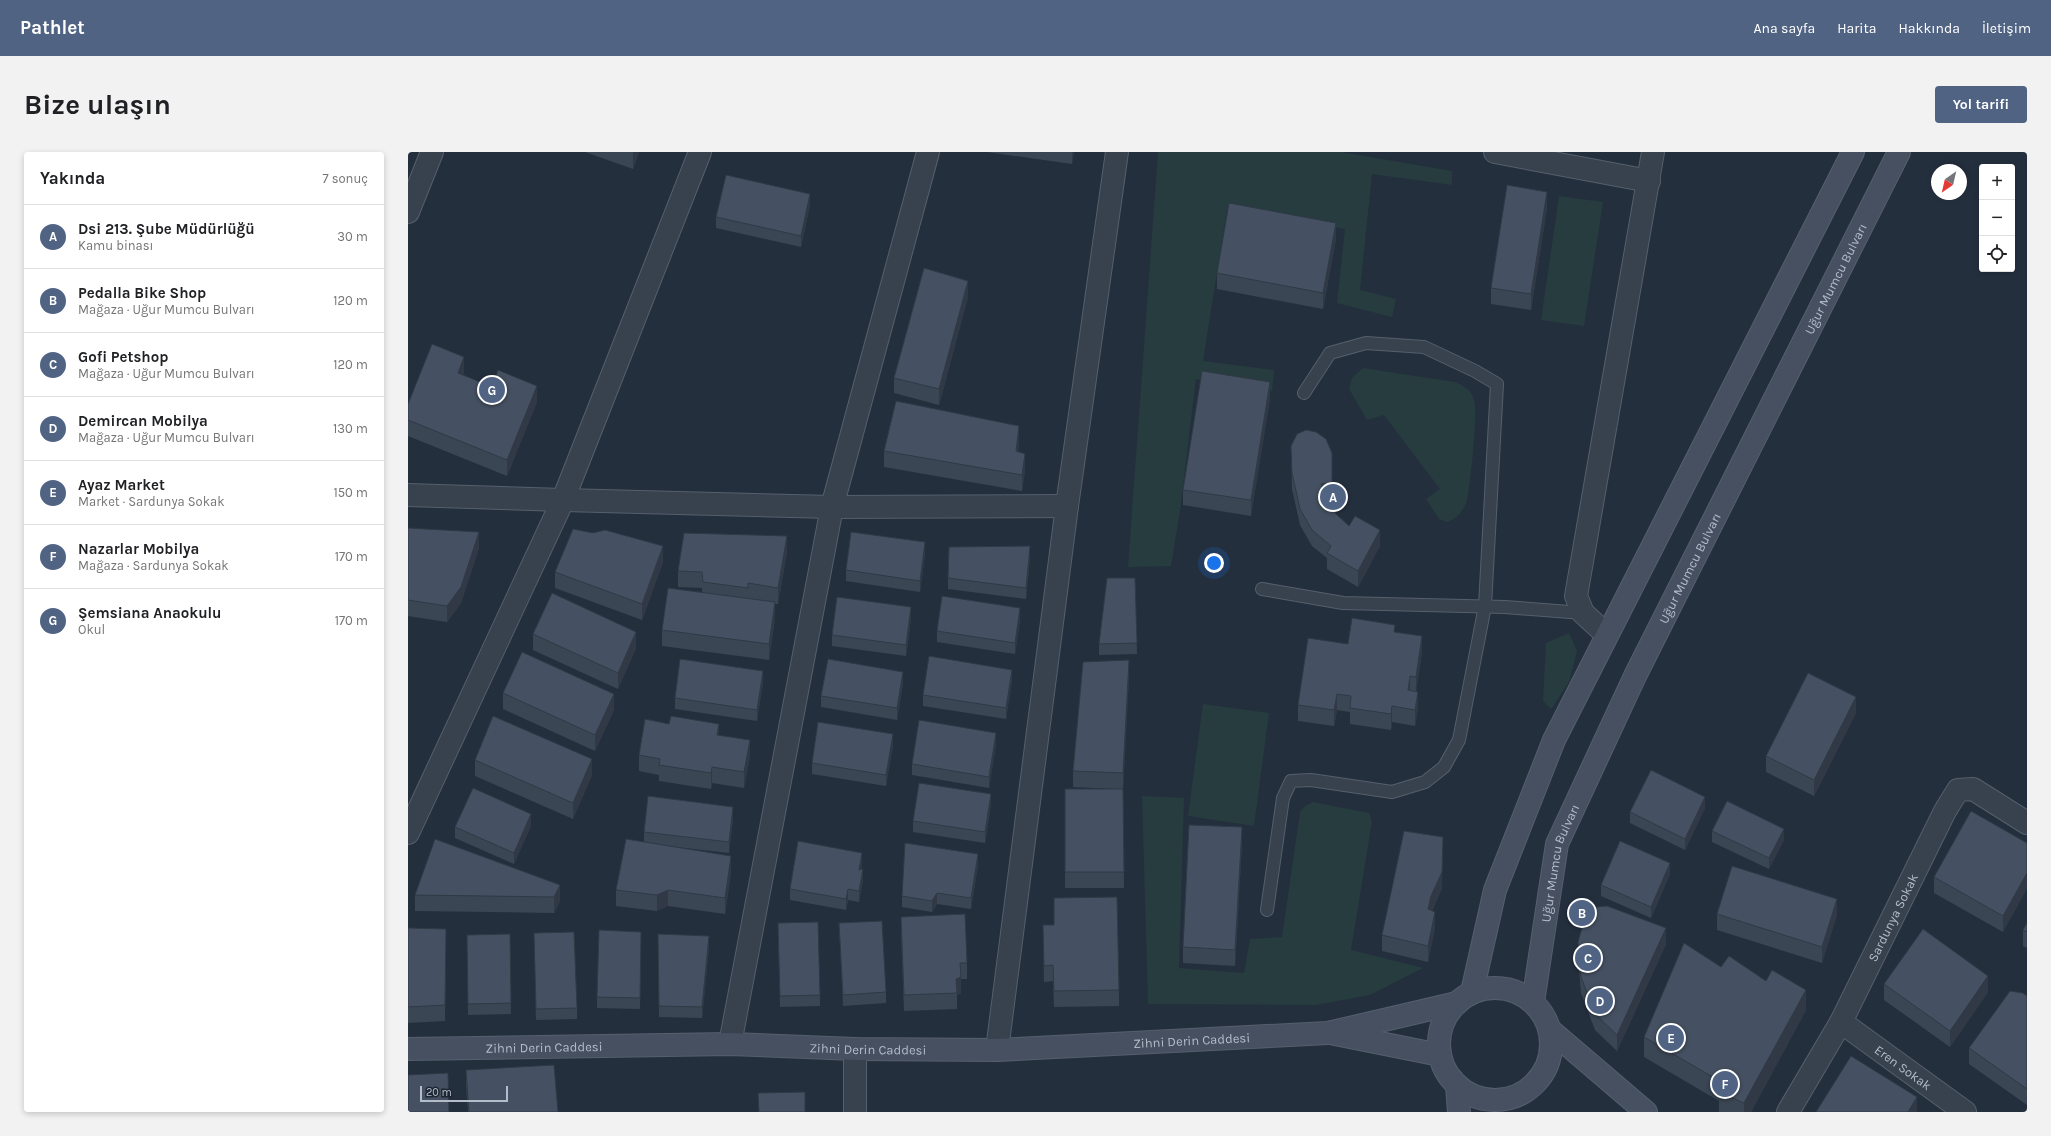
<!DOCTYPE html>
<html lang="tr">
<meta charset="utf-8">
<style>
:root{--surface:#fff;--page:#f2f2f2;--text:#202124;--muted:#757577;--line:#e0e0e0;--accent:#506383}
body{margin:0;font-family:Karla,sans-serif;background:var(--page);color:var(--text)}
.controls{position:absolute;right:12px;top:12px;display:grid;overflow:hidden;border-radius:4px;box-shadow:0 2px 6px #0003}
.controls button{width:36px;height:36px;display:grid;place-items:center;padding:0;border:0;border-bottom:1px solid var(--line);background:var(--surface);color:var(--text);font:20px sans-serif}
.compass{position:absolute;left:1523px;top:12px;width:36px;height:36px;border-radius:50%;background:var(--surface);box-shadow:0 2px 6px #0003;rotate:214deg}
.scale{position:absolute;left:12px;bottom:10px;width:88px;box-sizing:border-box;padding-left:4px;border:2px solid #b4bcc9;border-top:0;font-size:11px;line-height:14px;white-space:nowrap;color:#b4bcc9;-webkit-text-stroke:3px #1d2633;paint-order:stroke}
.you{position:absolute;left:806px;top:411px;width:14px;height:14px;margin:-10px;border:3px solid #fff;border-radius:50%;background:#1a73e8;box-shadow:0 0 0 6px #1a73e833}
.badge{display:grid;place-items:center;width:26px;height:26px;border-radius:50%;background:var(--accent);color:#fff;font-size:13px;font-weight:700}
.pin{position:absolute;translate:-50% -50%;border:2px solid #fff;box-shadow:0 1px 4px #0006}
.list{margin:0;padding:0;list-style:none}
h2{display:flex;justify-content:space-between;align-items:center;height:52px;margin:0;padding:0 16px;font-size:17px}
h2 small{font-size:13px;font-weight:400;color:var(--muted)}
.list li{display:grid;grid-template-columns:26px 1fr auto;gap:12px;align-items:center;box-sizing:border-box;height:64px;padding:0 16px;border-top:1px solid var(--line)}
.list b{display:block;font-size:15px;white-space:nowrap}
.list p{margin:0;font-size:13px;white-space:nowrap;color:var(--muted)}
.list em{font-size:13px;font-style:normal;color:var(--muted)}
.icon{flex:none;width:22px;height:22px;fill:none;stroke:currentColor;stroke-width:2;stroke-linecap:round;stroke-linejoin:round}
.map{position:relative;flex:none;width:1619px;height:960px;overflow:hidden;border-radius:4px}
header{display:flex;align-items:center;gap:24px;box-sizing:border-box;height:56px;padding:0 20px;background:var(--accent);color:#fff}
header strong{font-size:19px}
nav{display:flex;gap:22px;margin-inline-start:auto;font-size:14px}
.intro{display:flex;align-items:center;justify-content:space-between;box-sizing:border-box;height:96px;padding:0 24px}
h1{margin:0;font-size:28px}
.button{padding:10px 18px;border-radius:4px;background:var(--accent);color:#fff;font-size:14px;font-weight:700}
main{display:flex;gap:24px;padding:0 24px}
aside{flex:1;background:var(--surface);border-radius:4px;box-shadow:0 2px 6px #0003}
.map>svg:first-child{display:block}
.green{fill:#263c3f}
.lines{fill:none;stroke-linecap:round;stroke-linejoin:round}
.service-casing{stroke:#565f6c;stroke-width:14}
.minor-casing{stroke:#565f6c;stroke-width:24}
.tertiary-casing{stroke:#565f6c;stroke-width:24}
.secondary-casing{stroke:#565f6c;stroke-width:24}
.service{stroke:#38414e;stroke-width:12}
.minor{stroke:#38414e;stroke-width:22}
.tertiary{stroke:#38414e;stroke-width:22}
.secondary{stroke:#465061;stroke-width:22}
.wall{fill:#3b4654}
.shaded-wall{fill:#303945}
.building{fill:#455162;stroke:#303945}
.labels{text-anchor:middle;stroke-width:3.5;stroke-linejoin:round;paint-order:stroke}
.street-label{font-size:13px;fill:#b4bcc9;stroke:#1d2633}
</style>
<header>
<strong>Pathlet</strong>
<nav><a>Ana sayfa</a><a>Harita</a><a>Hakkında</a><a>İletişim</a></nav>
</header>
<div class="intro"><h1>Bize ulaşın</h1><a class="button">Yol tarifi</a></div>
<main>
<aside>
<h2>Yakında<small>7 sonuç</small></h2>
<ul class="list">
<li><span class="badge">A</span><div><b>Dsi 213. Şube Müdürlüğü</b><p>Kamu binası</p></div><em>30 m</em></li>
<li><span class="badge">B</span><div><b>Pedalla Bike Shop</b><p>Mağaza · Uğur Mumcu Bulvarı</p></div><em>120 m</em></li>
<li><span class="badge">C</span><div><b>Gofi Petshop</b><p>Mağaza · Uğur Mumcu Bulvarı</p></div><em>120 m</em></li>
<li><span class="badge">D</span><div><b>Demircan Mobilya</b><p>Mağaza · Uğur Mumcu Bulvarı</p></div><em>130 m</em></li>
<li><span class="badge">E</span><div><b>Ayaz Market</b><p>Market · Sardunya Sokak</p></div><em>150 m</em></li>
<li><span class="badge">F</span><div><b>Nazarlar Mobilya</b><p>Mağaza · Sardunya Sokak</p></div><em>170 m</em></li>
<li><span class="badge">G</span><div><b>Şemsiana Anaokulu</b><p>Okul</p></div><em>170 m</em></li>
</ul>
</aside>
<div class="map">
<svg width="1619" height="960" viewBox="0 0 1619 960">
<rect width="100%" height="100%" fill="#242f3e"/>
<!-- green -->
<g class="green">
<polygon points="750,0 933,0 1044,19 1044,33 964,22 952,138 988,147 984,165 929,151 937,77 819,57 795,209 866,218 864,239 788,227 772,359 763,414 720,415"/>
<polygon points="1151,44 1195,50 1176,174 1133,168"/>
<path d="M955,216L1047,230C1055,234 1064,238 1066,248C1070,258 1062,341 1058,351C1054,361 1048,367 1039,370L1031,367L1018,347L1032,337L976,263L959,268L941,237L944,226Z"/>
<polygon points="1161,481 1169,499 1161,530 1143,557 1135,549 1138,491"/>
<polygon points="795,552 861,561 846,674 780,664"/>
<polygon points="734,644 776,646 771,816 836,821 842,787 874,785 892,660 897,654 905,650 961,661 964,669 943,798 1015,816 962,843 908,853 740,852"/>
</g>
<g class="lines">
<defs>
<g id="service">
<polyline points="854,437 935,451 1097,455 1175,461"/>
<polyline points="859,758 875,646 883,629 903,628 984,640 1017,630 1036,615 1051,588 1077,454 1089,232 1067,219 1016,195 958,191 922,201 896,241"/>
</g>
<g id="minor">
<polyline points="1087,0 1241,29"/>
<polyline points="0,60 24,0"/>
<polyline points="0,343 155,348 424,355 659,354"/>
<polyline points="0,681 155,348 292,0"/>
<path id="s1" d="M1433,870L1557,960"/>
<polyline points="322,892 424,355 520,0"/>
<polyline points="589,898 659,354 709,0"/>
<polyline points="447,960 447,897"/>
<path id="s2" d="M1380,960L1433,870L1537,659L1550,638L1565,637L1619,671"/>
</g>
<polyline id="tertiary" points="1199,483 1175,461 1168,444 1245,0"/>
<g id="secondary">
<circle cx="1087" cy="892" r="56"/>
<polyline points="1064,840 1087,738 1146,588 1445,0"/>
<path id="s3" d="M1125,850L1149,692L1227,524L1491,0"/>
<polyline points="1142,878 1238,960"/>
<polyline points="927,882 1032,903"/>
<path id="s4" d="M0,897L322,892L447,897L589,898L920,881L1049,851"/>
<polyline points="1049,933 1051,960"/>
</g>
</defs>
<!-- service casing -->
<use href="#service" class="service-casing"/>
<!-- minor casing -->
<use href="#minor" class="minor-casing"/>
<!-- tertiary casing -->
<use href="#tertiary" class="tertiary-casing"/>
<!-- secondary casing -->
<use href="#secondary" class="secondary-casing"/>
<!-- service -->
<use href="#service" class="service"/>
<!-- minor -->
<use href="#minor" class="minor"/>
<!-- tertiary -->
<use href="#tertiary" class="tertiary"/>
<!-- secondary -->
<use href="#secondary" class="secondary"/>
</g>
<!-- wall -->
<g class="wall">
<polygon points="177,0 231,0 225,17"/>
<polygon points="579,0 666,0 664,12"/>
<polygon points="402,53 393,95 308,76 308,65"/>
<polygon points="1139,56 1123,158 1083,152 1083,136"/>
<polygon points="928,87 915,157 809,137 809,121"/>
<polygon points="560,145 531,253 486,241 486,226"/>
<polygon points="56,221 55,223 84,235 129,250 99,324 0,284 0,252"/>
<polygon points="862,246 843,364 775,353 775,338"/>
<polygon points="611,290 610,300 617,318 614,339 476,315 476,299"/>
<polygon points="883,294 924,331 924,347 920,347 928,362 941,374 972,394 950,435 919,417 919,406 904,394 892,373 884,337"/>
<polygon points="0,376 71,396 53,451 39,470 0,464"/>
<polygon points="185,381 255,410 234,468 147,436 147,420"/>
<polygon points="379,400 370,452 367,452 367,466 361,508 254,494 254,478 294,440 294,436 270,435 270,419"/>
<polygon points="517,401 512,440 438,429 438,418"/>
<polygon points="622,405 618,447 540,437 540,426"/>
<polygon points="727,426 729,502 691,503 691,492"/>
<polygon points="503,466 498,504 424,494 424,483"/>
<polygon points="612,467 607,502 529,490 529,479"/>
<polygon points="987,480 1014,500 1008,540 1010,556 1007,574 984,570 983,578 942,572 942,560 929,558 926,574 890,569 890,553 940,492"/>
<polygon points="125,482 228,496 210,537 125,498"/>
<polygon points="721,524 715,637 716,736 657,736 657,637 705,637 665,635 665,619"/>
<polygon points="604,529 598,567 515,554 515,543"/>
<polygon points="355,530 349,569 267,557 267,546"/>
<polygon points="495,531 489,568 413,555 413,544"/>
<polygon points="95,541 206,558 187,599 95,557"/>
<polygon points="1448,561 1406,644 1358,620 1358,604"/>
<polygon points="311,583 342,604 336,636 304,631 303,637 251,629 251,623 231,619 231,603"/>
<polygon points="588,592 581,636 504,623 504,612"/>
<polygon points="485,593 478,634 404,622 404,611"/>
<polygon points="67,608 184,623 165,667 67,624"/>
<polygon points="583,653 577,691 505,680 505,669"/>
<polygon points="1297,656 1277,698 1222,671 1222,660"/>
<polygon points="325,666 321,701 251,693 323,720 317,762 260,754 249,759 208,754 208,738 236,690 236,680"/>
<polygon points="123,674 106,712 47,686 47,675"/>
<polygon points="1304,679 1376,688 1361,717 1304,690"/>
<polygon points="834,691 827,814 775,811 775,795"/>
<polygon points="1619,691 1595,780 1526,741 1526,725"/>
<polygon points="454,712 453,718 455,728 451,750 440,748 438,758 382,748 382,737"/>
<polygon points="570,713 563,757 529,752 524,760 494,755 494,744"/>
<polygon points="1262,722 1243,766 1193,744 1193,733"/>
<polygon points="152,733 152,749 146,761 7,759 7,743"/>
<polygon points="1034,736 1024,759 1027,776 1020,810 974,799 974,783"/>
<polygon points="1309,762 1429,763 1414,811 1309,778"/>
<polygon points="493,765 559,811 559,827 553,827 553,841 549,843 549,857 496,859 493,781"/>
<polygon points="431,771 478,840 478,851 435,854"/>
<polygon points="1619,771 1619,796 1615,794 1615,778"/>
<polygon points="635,773 711,838 711,854 646,855 645,829 636,830"/>
<polygon points="0,776 38,777 37,869 0,871"/>
<polygon points="233,780 232,857 189,856 189,845"/>
<polygon points="126,781 169,856 169,867 128,868"/>
<polygon points="102,782 103,862 60,863 59,783"/>
<polygon points="250,782 301,795 294,866 251,865"/>
<polygon points="370,782 412,843 412,854 372,855"/>
<polygon points="1170,790 1258,792 1209,899 1187,878 1173,841 1170,806"/>
<polygon points="1313,815 1398,858 1343,960 1311,960 1311,949 1236,905 1236,885"/>
<polygon points="1476,832 1580,840 1542,895 1476,848"/>
<polygon points="1619,844 1619,953 1561,912 1561,896"/>
<polygon points="58,918 150,960 60,960 58,934"/>
</g>
<!-- shaded-wall -->
<g class="shaded-wall">
<polygon points="225,0 231,0 225,17"/>
<polygon points="664,0 666,0 664,12"/>
<polygon points="1139,40 1139,56 1123,158 1123,142"/>
<polygon points="402,42 402,53 393,95 393,84"/>
<polygon points="928,71 928,87 915,157 915,141"/>
<polygon points="560,129 560,145 531,253 531,237"/>
<polygon points="56,205 56,221 50,237 50,221"/>
<polygon points="862,230 862,246 843,364 843,348"/>
<polygon points="129,234 129,250 99,324 99,308"/>
<polygon points="611,274 611,290 608,315 608,299"/>
<polygon points="617,302 617,318 614,339 614,323"/>
<polygon points="972,378 972,394 950,435 950,419"/>
<polygon points="71,380 71,396 53,451 39,470 39,454"/>
<polygon points="379,384 379,400 370,452 370,436"/>
<polygon points="517,390 517,401 512,440 512,429"/>
<polygon points="255,394 255,410 234,468 234,452"/>
<polygon points="622,394 622,405 618,447 618,436"/>
<polygon points="367,450 367,466 361,508 361,492"/>
<polygon points="503,455 503,466 498,504 498,493"/>
<polygon points="612,456 612,467 607,502 607,491"/>
<polygon points="228,480 228,496 210,537 210,521"/>
<polygon points="1014,484 1014,500 1008,541 1008,525"/>
<polygon points="721,508 721,524 715,637 715,621"/>
<polygon points="604,518 604,529 598,567 598,556"/>
<polygon points="355,519 355,530 349,569 349,558"/>
<polygon points="495,520 495,531 489,568 489,556"/>
<polygon points="1002,524 1002,540 1000,538"/>
<polygon points="1010,540 1010,556 1007,574 1007,558"/>
<polygon points="206,542 206,558 187,599 187,583"/>
<polygon points="929,542 929,558 926,574 926,558"/>
<polygon points="1448,545 1448,561 1406,644 1406,628"/>
<polygon points="984,554 984,570 983,578 983,562"/>
<polygon points="311,572 311,588 309,583"/>
<polygon points="588,581 588,592 581,636 581,625"/>
<polygon points="485,582 485,593 478,634 478,623"/>
<polygon points="342,588 342,604 336,636 336,620"/>
<polygon points="184,607 184,623 165,667 165,651"/>
<polygon points="304,615 304,631 303,637 303,621"/>
<polygon points="583,642 583,653 577,691 577,680"/>
<polygon points="1297,645 1297,656 1277,698 1277,687"/>
<polygon points="325,655 325,666 321,701 321,690"/>
<polygon points="123,662 123,674 106,712 106,701"/>
<polygon points="834,675 834,691 827,814 827,798"/>
<polygon points="1376,677 1376,688 1361,717 1361,706"/>
<polygon points="1035,685 1034,736 1023,760 1020,757"/>
<polygon points="454,701 454,712 451,729 451,718"/>
<polygon points="570,702 570,713 563,757 563,746"/>
<polygon points="323,704 323,720 317,762 317,746"/>
<polygon points="1262,711 1262,722 1243,766 1243,755"/>
<polygon points="455,717 455,728 451,750 451,739"/>
<polygon points="1619,721 1619,737 1595,780 1595,764"/>
<polygon points="152,733 152,749 146,761 146,745"/>
<polygon points="440,737 440,748 438,758 438,747"/>
<polygon points="260,738 260,754 249,759 249,743"/>
<polygon points="529,741 529,752 524,760 524,749"/>
<polygon points="1429,747 1429,763 1414,811 1414,795"/>
<polygon points="1027,760 1027,776 1020,810 1020,794"/>
<polygon points="1258,776 1258,792 1209,899 1209,883"/>
<polygon points="301,784 301,795 294,866 294,855"/>
<polygon points="1580,824 1580,840 1542,895 1542,879"/>
<polygon points="553,825 553,841 549,843 548,827"/>
<polygon points="1398,838 1398,858 1343,960 1336,960 1336,951"/>
<polygon points="1509,945 1509,960 1500,960"/>
</g>
<!-- building -->
<g class="building">
<polygon points="318,23 402,42 393,84 308,65"/>
<polygon points="1099,33 1139,40 1123,142 1083,136"/>
<polygon points="821,51 928,71 915,141 809,121"/>
<polygon points="516,116 560,129 531,237 486,226"/>
<polygon points="24,192 56,205 50,221 84,235 90,218 129,234 99,308 0,268 0,252"/>
<polygon points="794,219 862,230 843,348 775,338"/>
<polygon points="488,249 611,274 608,299 617,302 614,323 476,299"/>
<polygon points="898,278 908,280 918,287 924,301 924,331 913,332 928,362 941,374 947,364 972,378 950,419 919,401 923,394 904,378 892,357 884,321 883,294 889,282"/>
<polygon points="0,376 71,380 53,435 39,454 0,448"/>
<polygon points="165,377 185,381 197,378 255,394 234,452 147,420"/>
<polygon points="443,380 517,390 512,429 438,418"/>
<polygon points="276,381 379,384 370,436 340,431 340,436 295,430 294,420 270,419"/>
<polygon points="622,394 618,436 540,426 541,395"/>
<polygon points="699,426 727,426 729,491 691,492"/>
<polygon points="260,436 367,450 361,492 254,478"/>
<polygon points="144,441 228,480 210,521 125,482"/>
<polygon points="534,444 612,456 607,491 529,479"/>
<polygon points="429,445 503,455 498,493 424,483"/>
<polygon points="944,466 987,473 986,480 1014,484 1008,525 1002,524 1000,538 1010,540 1007,558 984,554 983,562 942,556 943,544 929,542 926,558 890,553 900,486 940,492"/>
<polygon points="114,500 206,542 187,583 95,541"/>
<polygon points="521,504 604,518 598,556 515,543"/>
<polygon points="272,507 355,519 349,558 267,546"/>
<polygon points="420,507 495,520 489,556 413,544"/>
<polygon points="721,508 715,621 665,619 675,510"/>
<polygon points="1400,521 1448,545 1406,628 1358,604"/>
<polygon points="85,564 184,607 165,651 67,608"/>
<polygon points="263,564 311,572 309,583 342,588 336,620 304,615 303,621 251,613 252,607 231,603 237,567 261,572"/>
<polygon points="511,568 588,581 581,625 504,612"/>
<polygon points="410,570 485,582 478,623 404,611"/>
<polygon points="1243,618 1297,645 1277,687 1222,660"/>
<polygon points="511,631 583,642 577,680 505,669"/>
<polygon points="65,636 123,662 106,701 47,675"/>
<polygon points="657,637 715,637 716,720 657,720"/>
<polygon points="240,644 325,655 321,690 236,680"/>
<polygon points="1319,649 1376,677 1361,706 1304,679"/>
<polygon points="1563,659 1619,691 1619,721 1595,764 1526,725"/>
<polygon points="781,673 834,675 827,798 775,795"/>
<polygon points="996,679 1035,685 1034,720 1023,744 1020,757 1027,760 1020,794 974,783"/>
<polygon points="27,687 152,733 146,745 7,743"/>
<polygon points="218,687 323,704 317,746 260,738 249,743 208,738"/>
<polygon points="390,689 454,701 451,718 455,717 451,739 440,737 438,747 382,737"/>
<polygon points="1212,689 1262,711 1243,755 1193,733"/>
<polygon points="497,691 570,702 563,746 529,741 524,749 494,744"/>
<polygon points="1324,714 1429,747 1414,795 1309,762"/>
<polygon points="709,745 711,838 646,839 645,813 636,814 635,773 646,773 646,746"/>
<polygon points="1199,754 1258,776 1209,883 1187,862 1173,825 1170,790 1176,768 1188,755"/>
<polygon points="557,762 559,811 552,811 553,825 548,827 549,841 496,843 493,765"/>
<polygon points="474,769 478,840 435,843 431,771"/>
<polygon points="410,770 412,843 372,844 370,771"/>
<polygon points="1619,771 1619,780 1615,778"/>
<polygon points="0,776 38,777 37,853 0,855"/>
<polygon points="1515,777 1580,824 1542,879 1476,832"/>
<polygon points="191,778 233,780 232,846 189,845"/>
<polygon points="166,780 169,856 128,857 126,781"/>
<polygon points="102,782 103,851 60,852 59,783"/>
<polygon points="250,782 301,784 294,855 251,854"/>
<polygon points="1276,791 1313,815 1321,804 1358,829 1364,818 1398,838 1336,951 1311,940 1315,931 1236,885"/>
<polygon points="1602,839 1615,841 1619,844 1619,937 1561,896"/>
<polygon points="1443,904 1509,945 1500,960 1408,960"/>
<polygon points="146,913 150,960 61,960 58,918"/>
<polygon points="40,921 41,960 0,960 0,923"/>
<polygon points="397,940 397,960 351,960 350,941"/>
</g>
<g class="labels">
<!-- street labels -->
<g class="street-label">
<text dy="5" stroke="none"><textPath href="#s3" startOffset="790">Uğur Mumcu Bulvarı</textPath></text>
<text dy="5" stroke="none"><textPath href="#s3" startOffset="466">Uğur Mumcu Bulvarı</textPath></text>
<text dy="5" stroke="none"><textPath href="#s3" startOffset="142">Uğur Mumcu Bulvarı</textPath></text>
<text dy="5" stroke="none"><textPath href="#s2" startOffset="221">Sardunya Sokak</textPath></text>
<text dy="5" stroke="none"><textPath href="#s4" startOffset="784">Zihni Derin Caddesi</textPath></text>
<text dy="5" stroke="none"><textPath href="#s4" startOffset="136">Zihni Derin Caddesi</textPath></text>
<text dy="5" stroke="none"><textPath href="#s4" startOffset="460">Zihni Derin Caddesi</textPath></text>
<text dy="5" stroke="none"><textPath href="#s1" startOffset="77">Eren Sokak</textPath></text>
</g>
</g>
</svg>
<div class="controls">
<button>+</button>
<button>−</button>
<button><svg class="icon" aria-label="locate" viewBox="0 0 24 24"><circle cx="12" cy="12" r="6"/><path d="M12 2v4M12 18v4M2 12h4M18 12h4"/></svg></button>
</div>
<svg class="compass" viewBox="-18 -18 36 36"><path d="M0-13l5 13h-10z" fill="#e53935"/><path d="M0 13l5-13h-10z" fill="#757577"/></svg>
<div class="scale">20 m</div>
<div class="you"></div>
<div class="pin badge" style="left:925px;top:345px">A</div>
<div class="pin badge" style="left:1174px;top:761px">B</div>
<div class="pin badge" style="left:1180px;top:806px">C</div>
<div class="pin badge" style="left:1192px;top:849px">D</div>
<div class="pin badge" style="left:1263px;top:886px">E</div>
<div class="pin badge" style="left:1317px;top:932px">F</div>
<div class="pin badge" style="left:84px;top:238px">G</div>
</div>
</main>
